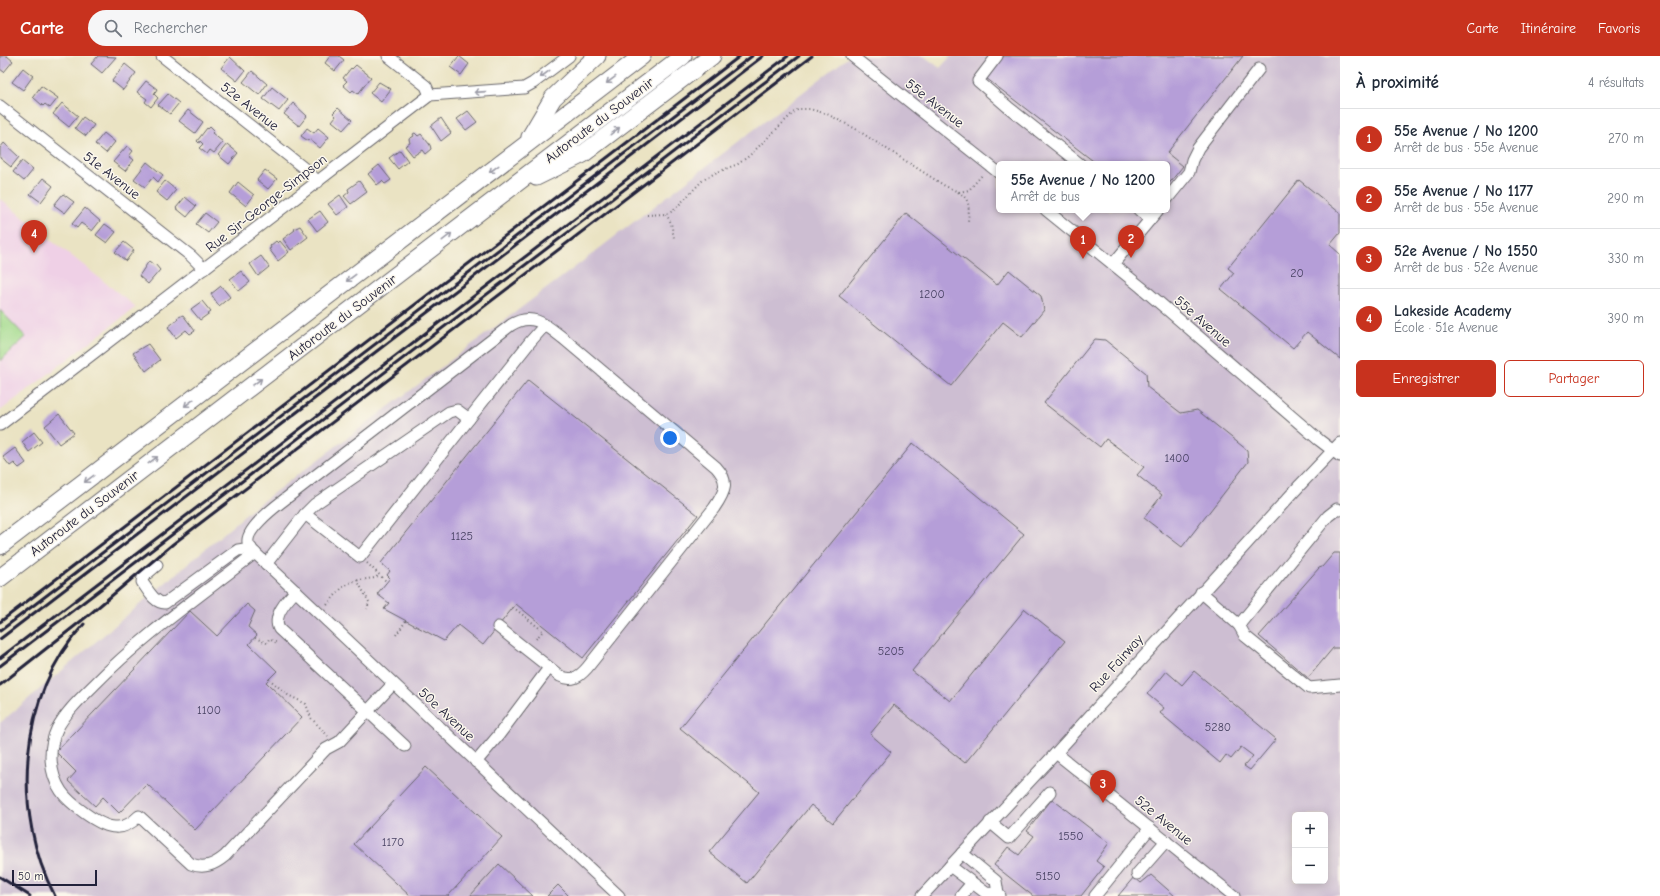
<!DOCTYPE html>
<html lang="fr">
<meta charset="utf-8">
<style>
:root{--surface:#fff;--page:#f6f6f7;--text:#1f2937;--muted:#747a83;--line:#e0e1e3;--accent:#c8321e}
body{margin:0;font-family:"Comic Neue",sans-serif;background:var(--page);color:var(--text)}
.controls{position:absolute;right:12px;bottom:12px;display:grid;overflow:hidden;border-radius:6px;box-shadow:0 2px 10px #0003}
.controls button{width:36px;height:36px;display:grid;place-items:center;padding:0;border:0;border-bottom:1px solid var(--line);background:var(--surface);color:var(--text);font:20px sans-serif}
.scale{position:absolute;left:12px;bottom:10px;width:85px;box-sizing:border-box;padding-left:4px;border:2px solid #22223b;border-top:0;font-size:11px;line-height:14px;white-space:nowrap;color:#22223b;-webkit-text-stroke:3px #fbf7ec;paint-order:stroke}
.you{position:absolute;left:670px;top:382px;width:14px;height:14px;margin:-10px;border:3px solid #fff;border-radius:50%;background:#1a73e8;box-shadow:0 0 0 6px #1a73e833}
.badge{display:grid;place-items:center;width:26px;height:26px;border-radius:50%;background:var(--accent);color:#fff;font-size:13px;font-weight:700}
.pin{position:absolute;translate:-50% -33px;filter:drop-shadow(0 1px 2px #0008)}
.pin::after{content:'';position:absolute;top:21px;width:14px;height:12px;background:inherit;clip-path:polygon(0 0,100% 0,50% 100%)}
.popup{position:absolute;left:996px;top:105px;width:174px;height:52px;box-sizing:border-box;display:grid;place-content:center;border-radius:6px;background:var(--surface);filter:drop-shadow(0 1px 3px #0005);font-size:13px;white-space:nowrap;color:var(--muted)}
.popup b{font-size:15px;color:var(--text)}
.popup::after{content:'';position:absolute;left:50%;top:100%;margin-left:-8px;border:8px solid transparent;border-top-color:var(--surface)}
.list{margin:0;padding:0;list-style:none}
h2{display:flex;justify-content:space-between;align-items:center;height:52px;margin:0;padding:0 16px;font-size:17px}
h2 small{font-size:13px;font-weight:400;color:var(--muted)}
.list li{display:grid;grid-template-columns:26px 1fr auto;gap:12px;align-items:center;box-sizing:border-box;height:60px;padding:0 16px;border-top:1px solid var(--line)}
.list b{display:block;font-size:15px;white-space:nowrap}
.list p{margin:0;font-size:13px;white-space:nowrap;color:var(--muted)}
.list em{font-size:13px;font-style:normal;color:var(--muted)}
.actions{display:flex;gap:8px;padding:12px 16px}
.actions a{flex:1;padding:9px 0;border:1px solid var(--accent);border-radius:6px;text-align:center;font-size:14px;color:var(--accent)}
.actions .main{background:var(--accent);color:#fff}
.icon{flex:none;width:22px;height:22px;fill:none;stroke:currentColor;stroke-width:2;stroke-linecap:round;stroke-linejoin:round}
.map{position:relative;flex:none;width:1340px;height:840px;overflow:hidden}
header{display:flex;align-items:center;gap:24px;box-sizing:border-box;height:56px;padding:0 20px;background:var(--accent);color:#fff}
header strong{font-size:19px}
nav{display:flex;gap:22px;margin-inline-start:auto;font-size:14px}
.search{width:280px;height:36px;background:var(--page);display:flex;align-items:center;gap:10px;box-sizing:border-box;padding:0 14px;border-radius:22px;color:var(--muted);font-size:15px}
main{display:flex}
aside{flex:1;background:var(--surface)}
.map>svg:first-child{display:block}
.built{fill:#efd0e6}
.industrial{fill:#cdbed2;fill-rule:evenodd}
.green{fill:#a3da8c;stroke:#627e64}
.building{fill:#b59ed8}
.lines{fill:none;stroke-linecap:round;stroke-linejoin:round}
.minor-casing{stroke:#68666b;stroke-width:13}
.highway-casing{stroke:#68666b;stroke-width:19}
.path{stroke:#68666b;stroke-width:2;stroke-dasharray:1 3;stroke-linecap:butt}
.minor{stroke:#fff;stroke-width:11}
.highway{stroke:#fff;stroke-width:17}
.rail{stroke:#22223b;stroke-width:3}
.oneway{stroke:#9c9ca7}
.labels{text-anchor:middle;stroke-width:3;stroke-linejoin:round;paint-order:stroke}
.number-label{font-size:12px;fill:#474162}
.street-label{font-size:14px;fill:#22223b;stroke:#fbf7ec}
</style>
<header>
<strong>Carte</strong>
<div class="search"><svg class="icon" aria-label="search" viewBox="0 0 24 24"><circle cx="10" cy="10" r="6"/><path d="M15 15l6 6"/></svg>Rechercher</div>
<nav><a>Carte</a><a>Itinéraire</a><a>Favoris</a></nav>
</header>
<main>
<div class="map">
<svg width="1340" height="840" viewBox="0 0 1340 840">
<rect width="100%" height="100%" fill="#fbf7ec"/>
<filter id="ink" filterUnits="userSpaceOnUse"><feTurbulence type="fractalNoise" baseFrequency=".025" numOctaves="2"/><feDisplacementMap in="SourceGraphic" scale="8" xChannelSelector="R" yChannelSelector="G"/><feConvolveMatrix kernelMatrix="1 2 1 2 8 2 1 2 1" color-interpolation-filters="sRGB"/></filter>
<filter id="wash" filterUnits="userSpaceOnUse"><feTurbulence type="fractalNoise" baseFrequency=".012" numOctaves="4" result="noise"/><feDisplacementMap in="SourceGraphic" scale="16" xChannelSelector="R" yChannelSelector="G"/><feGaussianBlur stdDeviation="0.9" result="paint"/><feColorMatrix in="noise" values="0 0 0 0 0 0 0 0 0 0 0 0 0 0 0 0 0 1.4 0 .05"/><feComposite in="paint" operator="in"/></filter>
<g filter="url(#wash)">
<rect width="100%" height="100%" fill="#eae3c3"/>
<!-- built -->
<polygon class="built" points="0,143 136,251 0,355"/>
<!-- industrial -->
<path class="industrial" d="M850,0H924L940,12L951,0H1340V840H0V667L256,450L570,215ZM999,108H1167V154H999ZM1295,759H1325V825H1295Z"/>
<!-- green -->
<polygon class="green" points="0,254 26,281 0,305"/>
<g id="blocks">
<!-- building -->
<g class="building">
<polygon points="0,0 7,0 13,5 4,16 0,13"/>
<polygon points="98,0 116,1 102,17 91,8"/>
<polygon points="330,0 339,0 344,4 335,15 325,7"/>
<polygon points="459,0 469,8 461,19 450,11"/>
<polygon points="1004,0 1243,0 1167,97 1183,110 1167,130 1167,108 1097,108 986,22"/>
<polygon points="230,1 245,15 237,25 221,12"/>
<polygon points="125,8 136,17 123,34 112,25"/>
<polygon points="356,9 371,21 358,38 353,34 351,36 343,29 347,25 343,22 351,12 352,13"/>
<polygon points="23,12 33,20 23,34 12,26"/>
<polygon points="252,15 267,28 259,39 243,26"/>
<polygon points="146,25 157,33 154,38 158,42 151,51 145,46 147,43 137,36"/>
<polygon points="379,26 391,33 381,46 370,37"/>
<polygon points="41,30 58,42 50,52 45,48 43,50 33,41"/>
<polygon points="272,31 288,44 279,55 263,43"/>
<polygon points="168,38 179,47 170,58 158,49"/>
<polygon points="62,47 78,60 69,71 53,58"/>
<polygon points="293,47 307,60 299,70 284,58"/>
<polygon points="338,52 352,64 343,74 332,65 336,60 333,57"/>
<polygon points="188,54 203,66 195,77 179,65"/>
<polygon points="468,55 477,66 466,74 457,63"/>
<polygon points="83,61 94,69 86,80 75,72"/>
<polygon points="441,62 451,77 441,85 431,70"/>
<polygon points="210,71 214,75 212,77 223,86 214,97 210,94 207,98 199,92 203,88 200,85 199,87 197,85 207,72 208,73"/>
<polygon points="307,72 314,77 318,72 329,81 320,92 309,83 308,85 301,80"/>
<polygon points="104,77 115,86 106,97 95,88"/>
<polygon points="415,77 418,80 421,78 430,89 431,93 425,98 422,94 413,100 405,90 410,87 409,83 414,80 413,78"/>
<polygon points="4,87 19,101 11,111 0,102 0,92"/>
<polygon points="227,88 238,97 229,108 218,99"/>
<polygon points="127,90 133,95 129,100 134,104 125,115 113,106"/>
<polygon points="400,94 408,105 398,113 389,102"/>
<polygon points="22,105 33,114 24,125 13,116"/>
<polygon points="147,106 163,119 158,126 153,121 145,131 134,123"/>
<polygon points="379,109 391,124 385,128 382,125 377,129 368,118"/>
<polygon points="265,114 277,123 268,133 257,124"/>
<polygon points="43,122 53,130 41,146 30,138"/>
<polygon points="1299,124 1340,157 1340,177 1330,189 1340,198 1340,303 1307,276 1293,292 1221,233 1234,217 1228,212"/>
<polygon points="165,125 176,134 167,145 156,136"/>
<polygon points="359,125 367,136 351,148 344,140 349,136 348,133"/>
<polygon points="238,126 254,139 246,150 230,137"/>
<polygon points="63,138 74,146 65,157 54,149"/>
<polygon points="340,139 348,151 337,159 328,148"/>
<polygon points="185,141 196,150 187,161 176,152"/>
<polygon points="85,152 100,165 92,175 81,167 77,172 72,168"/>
<polygon points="320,155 328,166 317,175 308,163"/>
<polygon points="205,157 217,166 208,177 196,168"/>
<polygon points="906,157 997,229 1009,214 1041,240 1044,254 1022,281 1003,266 951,330 839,240"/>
<polygon points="105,168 116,176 107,187 96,179"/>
<polygon points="300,170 308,181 291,194 283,183 295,174 294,173"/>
<polygon points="276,185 278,187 280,185 289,196 278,205 269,193 271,192 270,190"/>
<polygon points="124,186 134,194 126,205 115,196"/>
<polygon points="261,200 269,211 258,220 250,208"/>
<polygon points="149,205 154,209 155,208 160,214 148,228 139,220"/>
<polygon points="241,215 250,226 239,235 230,223"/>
<polygon points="221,230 230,241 219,250 211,238"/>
<polygon points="202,245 211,256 200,264 191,253"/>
<polygon points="183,259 195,275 190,278 186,274 176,282 168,271 178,263 177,262"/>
<polygon points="1095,283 1105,284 1146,317 1147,331 1181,357 1197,354 1247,394 1248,406 1182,491 1144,462 1162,439 1137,419 1144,411 1106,383 1100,391 1044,347"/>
<polygon points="148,288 160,304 146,315 133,297"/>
<polygon points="528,324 698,459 583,602 516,548 483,589 458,569 444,585 384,553 389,547 377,538 390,522 387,519 390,515 381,507"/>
<polygon points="59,358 74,377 59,388 45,370"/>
<polygon points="34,376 42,386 29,396 22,386"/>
<polygon points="913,387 1024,478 912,615 950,645 1025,553 1065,585 965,707 894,649 870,678 891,696 833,767 811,749 747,827 709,796 759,736 680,672"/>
<polygon points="15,392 26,407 19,412 14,407 10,410 3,401"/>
<polygon points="1334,497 1340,497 1340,592 1333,592 1308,622 1259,580 1319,512 1322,511"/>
<polygon points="247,548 255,555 248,571 257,579 249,588 277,615 266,626 302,661 195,774 147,728 119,757 103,741 95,750 68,725 76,716 56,696 190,555 217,580"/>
<polygon points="1166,615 1182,629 1194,615 1276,683 1250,714 1244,710 1253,700 1241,691 1231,703 1226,699 1220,707 1160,657 1164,652 1147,638"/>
<polygon points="426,711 502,781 448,840 410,840 354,788"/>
<polygon points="1052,743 1109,787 1096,805 1104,811 1081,840 1033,840 994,809 1008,791 1019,799 1034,780 1027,775"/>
<polygon points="499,808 533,840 470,840"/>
<polygon points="1151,819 1175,840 1118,840 1134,821 1141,827"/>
<polygon points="558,829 569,840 547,840"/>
</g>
</g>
</g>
<g filter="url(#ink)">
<use href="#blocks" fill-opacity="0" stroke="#68666b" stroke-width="1"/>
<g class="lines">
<defs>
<g id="minor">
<polyline points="162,0 305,113 318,126"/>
<polyline points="388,0 426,30 430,39"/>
<polyline points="852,0 999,117"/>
<polyline points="997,0 978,25 1008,51 1080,108"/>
<polyline points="0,50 191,200 204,213"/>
<polyline points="1167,143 1189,116 1192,104 1198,92 1259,13"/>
<polyline points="1046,154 1141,231 1319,384 1340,400"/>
<polyline points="1139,154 1150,163"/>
<polyline points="1113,208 1158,154"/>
<polyline points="0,369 430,39 524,32 533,27 569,0"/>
<polyline points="305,458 360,501 469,363"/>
<path d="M255,497C200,540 143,579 94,629C81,642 65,657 57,673C48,692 49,717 61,735C69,747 100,771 115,771C124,772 133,766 139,760L191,808C204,813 214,809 225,800L326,693L339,686L393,628"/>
<polyline points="266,508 305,458 315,448 449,356 457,354 469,363 530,286 545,269"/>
<path d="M157,509L143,521L142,526C148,534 154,547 165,547L232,498L238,494L251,492"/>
<path d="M296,535C287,544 272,560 279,573L405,690"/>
<polyline points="1201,536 1239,569 1328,460 1337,453 1340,454"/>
<polyline points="1239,569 1245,580 1309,632 1340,629"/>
<path d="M498,571L560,620C572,626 579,621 587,612L714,452C725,436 730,426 716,411L564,283C547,270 533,255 511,269L280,447C271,454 246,474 248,486C248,490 252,494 255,497L619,840"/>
<polyline points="1056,697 1234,840"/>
<polyline points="476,706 498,680 549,612"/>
<polyline points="990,766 1009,782 1050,736"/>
<polyline points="962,797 996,825 998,838"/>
<polyline points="950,810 986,837 998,838 1000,840"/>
<polyline points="1137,818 1166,785"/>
<polyline points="922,840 1056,697 1300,429 1340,387"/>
<polyline points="961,840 972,827"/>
<polyline points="1095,840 1150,772"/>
</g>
<g id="highway">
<polyline points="530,81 553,42 597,0"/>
<polyline points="536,121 583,98 712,0"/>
<polyline points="0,490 642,0"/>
<polyline points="0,522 683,0"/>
</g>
</defs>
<!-- minor casing -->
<use href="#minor" class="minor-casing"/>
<!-- highway casing -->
<use href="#highway" class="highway-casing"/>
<!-- path -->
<g class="path">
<polyline points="959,136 969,134 983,118"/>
<polyline points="666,158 671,167 674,182"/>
<path d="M647,159L666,158L673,155L703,124L715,117L738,108L749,100L793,57L799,53H810L827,58L854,72L945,130C966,139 971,142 968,165"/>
<polyline points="367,507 387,526"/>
<polyline points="357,524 369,546 367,553"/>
<path d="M327,549C347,526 345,525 376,522L378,519"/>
<polyline points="513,551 543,575 534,585"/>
<polyline points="396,579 406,565"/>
<polyline points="255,582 267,587 269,583 277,587"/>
<polyline points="269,623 288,639 306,648 311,662 328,680"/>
</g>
<!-- minor -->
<use href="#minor" class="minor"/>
<!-- highway -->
<use href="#highway" class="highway"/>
<!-- rail -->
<g class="rail">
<polyline points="0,566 740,0"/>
<polyline points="0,575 752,0"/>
<polyline points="0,583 763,0"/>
<polyline points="0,602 788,0"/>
<polyline points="0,610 799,0"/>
<polyline points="0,629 90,558 173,488 812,0"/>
<polyline points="0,821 30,840"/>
<path d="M55,840C11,757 18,639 84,568"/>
</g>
</g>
<!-- one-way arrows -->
<defs><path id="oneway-shaft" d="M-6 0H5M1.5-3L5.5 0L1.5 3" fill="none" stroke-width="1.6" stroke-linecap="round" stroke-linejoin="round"/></defs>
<g class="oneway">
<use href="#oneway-shaft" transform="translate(545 18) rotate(143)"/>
<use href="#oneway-shaft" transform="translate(611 24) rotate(143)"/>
<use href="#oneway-shaft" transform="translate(480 36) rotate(176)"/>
<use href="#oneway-shaft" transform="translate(615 75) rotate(-38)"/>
<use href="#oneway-shaft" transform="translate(494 113) rotate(143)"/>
<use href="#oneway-shaft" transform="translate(447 181) rotate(-38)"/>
<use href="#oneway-shaft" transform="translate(351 222) rotate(143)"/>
<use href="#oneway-shaft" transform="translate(257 326) rotate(-37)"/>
<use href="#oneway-shaft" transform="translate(189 347) rotate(143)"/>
<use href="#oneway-shaft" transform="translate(153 404) rotate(-37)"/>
<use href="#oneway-shaft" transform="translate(89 423) rotate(143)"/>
</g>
</g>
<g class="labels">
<!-- number labels -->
<g class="number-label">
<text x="1297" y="221">20</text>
<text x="932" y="242">1200</text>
<text x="1177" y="406">1400</text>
<text x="462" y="484">1125</text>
<text x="891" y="599">5205</text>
<text x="209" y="658">1100</text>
<text x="1218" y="675">5280</text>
<text x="1071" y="784">1550</text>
<text x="393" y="790">1170</text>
<text x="1048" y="824">5150</text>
</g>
<!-- street labels -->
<g class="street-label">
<text transform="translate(935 47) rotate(38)" y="5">55e Avenue</text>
<text transform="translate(250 50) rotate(38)" y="5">52e Avenue</text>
<text transform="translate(599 64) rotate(-37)" y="5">Autoroute du Souvenir</text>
<text transform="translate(112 119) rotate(38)" y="5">51e Avenue</text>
<text transform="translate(266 147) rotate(-38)" y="5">Rue Sir-George-Simpson</text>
<text transform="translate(342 261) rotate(-37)" y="5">Autoroute du Souvenir</text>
<text transform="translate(1203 265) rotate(41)" y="5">55e Avenue</text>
<text transform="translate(84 457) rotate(-37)" y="5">Autoroute du Souvenir</text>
<text transform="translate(1116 607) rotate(-48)" y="5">Rue Fairway</text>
<text transform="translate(447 658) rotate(43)" y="5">50e Avenue</text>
<text transform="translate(1164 764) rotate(39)" y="5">52e Avenue</text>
</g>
</g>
</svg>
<div class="controls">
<button>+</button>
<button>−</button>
</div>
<div class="scale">50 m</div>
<div class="you"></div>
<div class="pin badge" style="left:1083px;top:203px">1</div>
<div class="popup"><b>55e Avenue / No 1200</b>Arrêt de bus</div>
<div class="pin badge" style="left:1131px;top:202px">2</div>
<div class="pin badge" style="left:1103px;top:747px">3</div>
<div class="pin badge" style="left:34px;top:197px">4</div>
</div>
<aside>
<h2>À proximité<small>4 résultats</small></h2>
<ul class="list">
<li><span class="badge">1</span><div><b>55e Avenue / No 1200</b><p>Arrêt de bus · 55e Avenue</p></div><em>270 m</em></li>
<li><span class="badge">2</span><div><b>55e Avenue / No 1177</b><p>Arrêt de bus · 55e Avenue</p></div><em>290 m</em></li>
<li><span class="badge">3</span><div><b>52e Avenue / No 1550</b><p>Arrêt de bus · 52e Avenue</p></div><em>330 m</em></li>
<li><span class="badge">4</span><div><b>Lakeside Academy</b><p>École · 51e Avenue</p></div><em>390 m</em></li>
</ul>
<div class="actions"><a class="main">Enregistrer</a><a>Partager</a></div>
</aside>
</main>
